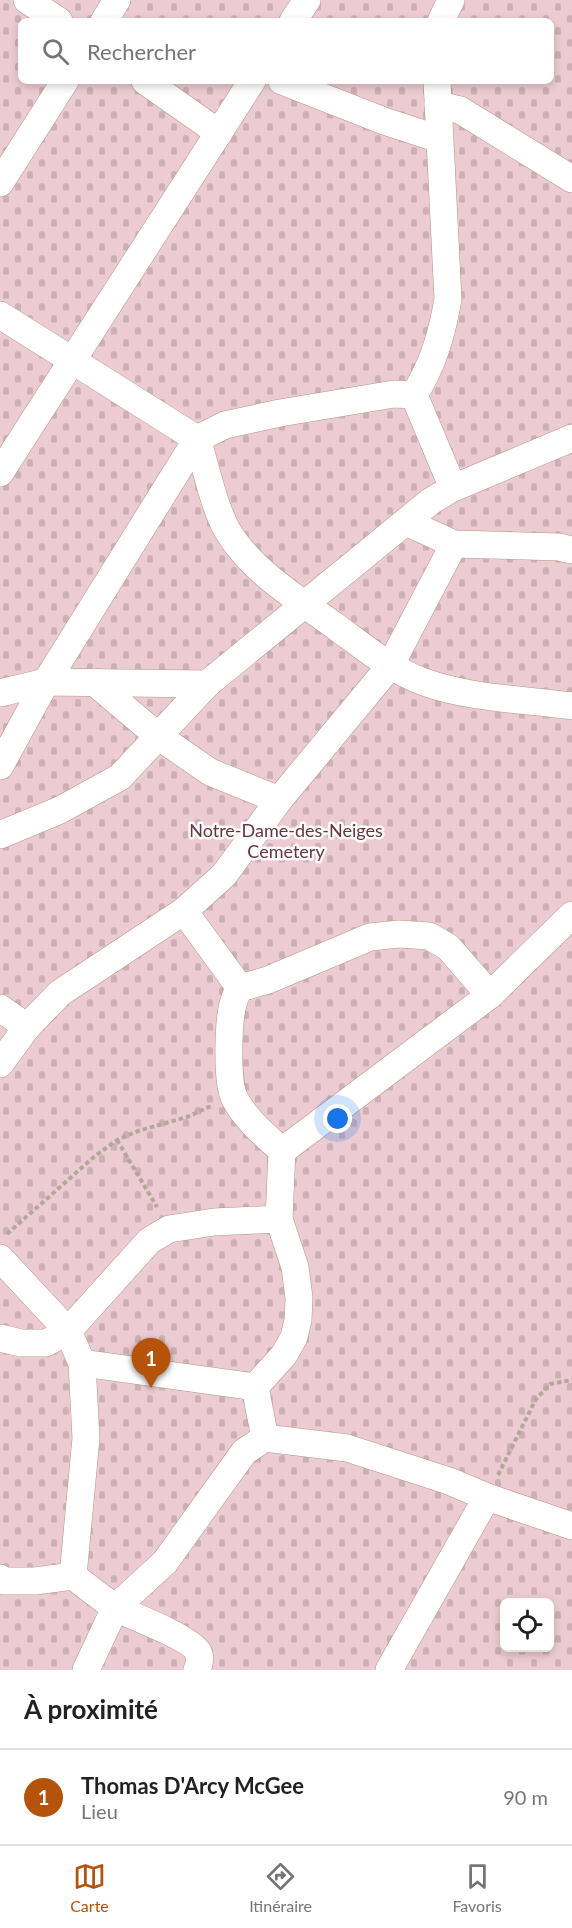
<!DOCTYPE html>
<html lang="fr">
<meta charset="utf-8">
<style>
:root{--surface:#fff;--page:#f2f2f2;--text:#202124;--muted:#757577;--line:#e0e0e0;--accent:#b45309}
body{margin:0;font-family:Lato,sans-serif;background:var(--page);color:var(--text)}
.controls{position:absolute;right:18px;bottom:18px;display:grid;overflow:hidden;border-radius:9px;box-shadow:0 3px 9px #0003}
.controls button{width:54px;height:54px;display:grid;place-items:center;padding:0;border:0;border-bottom:2px solid var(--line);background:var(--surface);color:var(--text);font:30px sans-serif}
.you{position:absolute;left:338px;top:1119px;width:21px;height:21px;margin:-15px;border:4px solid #fff;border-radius:50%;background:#1a73e8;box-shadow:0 0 0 9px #1a73e833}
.badge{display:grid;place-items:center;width:39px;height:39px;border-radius:50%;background:var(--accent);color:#fff;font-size:20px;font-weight:700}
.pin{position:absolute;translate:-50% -50px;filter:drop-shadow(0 2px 3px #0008)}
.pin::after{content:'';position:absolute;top:32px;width:21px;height:18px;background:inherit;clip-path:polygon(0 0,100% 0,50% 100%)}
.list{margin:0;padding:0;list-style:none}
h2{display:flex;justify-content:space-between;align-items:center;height:78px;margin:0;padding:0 24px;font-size:26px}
h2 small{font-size:20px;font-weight:400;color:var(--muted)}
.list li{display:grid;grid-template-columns:39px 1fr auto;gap:18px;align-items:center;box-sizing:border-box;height:96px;padding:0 24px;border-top:2px solid var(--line)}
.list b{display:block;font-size:22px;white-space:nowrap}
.list p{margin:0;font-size:20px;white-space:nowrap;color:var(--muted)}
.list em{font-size:20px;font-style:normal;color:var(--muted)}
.icon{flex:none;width:33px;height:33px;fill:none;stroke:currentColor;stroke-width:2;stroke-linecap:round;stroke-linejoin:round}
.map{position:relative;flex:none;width:572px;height:1670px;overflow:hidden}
.search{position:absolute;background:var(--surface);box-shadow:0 3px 9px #0003;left:18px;right:18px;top:18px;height:66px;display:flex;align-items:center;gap:15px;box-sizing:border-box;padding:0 21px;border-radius:9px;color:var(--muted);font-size:22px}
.sheet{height:174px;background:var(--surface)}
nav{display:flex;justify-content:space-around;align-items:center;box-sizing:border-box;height:84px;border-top:2px solid var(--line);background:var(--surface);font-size:16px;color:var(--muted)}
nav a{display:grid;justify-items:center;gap:3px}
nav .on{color:var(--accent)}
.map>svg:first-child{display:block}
.cemetery{fill:url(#cemetery-stones);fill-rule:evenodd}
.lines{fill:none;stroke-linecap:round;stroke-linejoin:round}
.minor-casing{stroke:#ae997e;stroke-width:28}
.path{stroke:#b3a799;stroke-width:4;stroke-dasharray:4.5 3;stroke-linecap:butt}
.minor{stroke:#fff;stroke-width:27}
.labels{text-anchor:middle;stroke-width:5;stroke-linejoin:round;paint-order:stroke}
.park-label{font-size:18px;fill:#673441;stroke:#fefefe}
</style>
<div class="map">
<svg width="572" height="1670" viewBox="0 0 572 1670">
<defs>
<pattern id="cemetery-stones" width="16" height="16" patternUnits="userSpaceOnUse" patternTransform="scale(1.5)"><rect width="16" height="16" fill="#ecccd2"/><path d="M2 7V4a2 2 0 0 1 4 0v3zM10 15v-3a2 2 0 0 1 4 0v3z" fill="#ccb0b5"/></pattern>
</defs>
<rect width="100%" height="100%" fill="#fceedd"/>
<!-- cemetery -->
<path class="cemetery" d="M0,0H572V1670H0ZM21,21H551V81H21ZM504,1602H550V1648H504Z"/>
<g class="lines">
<defs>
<g id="minor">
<polyline points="27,0 59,21"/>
<polyline points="104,21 117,0"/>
<polyline points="293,21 307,0"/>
<polyline points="441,21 451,0"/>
<polyline points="145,81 219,133"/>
<polyline points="282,81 384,121 439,139"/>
<polyline points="438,105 460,110 572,179"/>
<polyline points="0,183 65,81"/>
<path d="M0,315L197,439C206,467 213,504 227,530C251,571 298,599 335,626C364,647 391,670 424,682C472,699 522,699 572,706"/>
<path d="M414,395C433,365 442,334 448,299L437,81"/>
<polyline points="0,473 252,81"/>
<polyline points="406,522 454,544 559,547 572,550"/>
<polyline points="94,682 158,736 210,772 279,800"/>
<polyline points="0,693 46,682 207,684"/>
<polyline points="0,766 46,682 197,439 225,425 280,413 394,394 414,395 453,488"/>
<polyline points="0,835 60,810 120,777 207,684 431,501 453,488 572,438"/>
<polyline points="184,911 240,988"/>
<polyline points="0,1008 27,1027 0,1064"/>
<polyline points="27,1027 60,993 184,911 224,875 279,800 390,666 454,544"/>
<polyline points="282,1151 490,995 572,915"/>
<polyline points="0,1258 68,1331 46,1343 21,1343 0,1338"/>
<polyline points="82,1363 255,1387"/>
<path d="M265,1438L255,1387L284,1355L294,1337L298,1320L299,1298L295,1267L279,1219L282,1151C265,1135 246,1120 235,1099C226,1083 228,1018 234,1001C235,996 238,992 240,988L268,980L370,937L399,934L429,936L448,947L490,995"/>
<polyline points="73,1576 86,1438 82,1363 68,1331 149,1241 169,1229 214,1222 279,1219"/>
<polyline points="0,1578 4,1581 35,1581 73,1576 115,1608 86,1670"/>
<path d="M197,1670C199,1665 201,1657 198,1652C192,1639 131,1615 115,1608L165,1562L244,1452L265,1438L347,1448L449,1481L487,1497L572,1526"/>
<polyline points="389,1670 487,1497"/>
</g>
</defs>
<!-- minor casing -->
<use href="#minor" class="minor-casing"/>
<!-- path -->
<g class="path">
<polyline points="117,1140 157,1207"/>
<polyline points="7,1234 95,1156 117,1140 138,1131 187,1117 211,1106"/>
<polyline points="498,1475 536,1399 550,1384 572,1380"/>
</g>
<!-- minor -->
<use href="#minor" class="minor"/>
</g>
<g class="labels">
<!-- park labels -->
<g class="park-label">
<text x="286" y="837">Notre-Dame-des-Neiges<tspan x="286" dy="21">Cemetery</tspan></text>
</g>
</g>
</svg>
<div class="controls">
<button><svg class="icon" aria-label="locate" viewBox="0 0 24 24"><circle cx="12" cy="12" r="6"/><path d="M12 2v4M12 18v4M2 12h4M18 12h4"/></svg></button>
</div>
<div class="you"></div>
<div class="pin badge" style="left:151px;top:1388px">1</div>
<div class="search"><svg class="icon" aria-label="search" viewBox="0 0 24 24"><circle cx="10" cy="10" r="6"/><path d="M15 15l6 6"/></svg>Rechercher</div>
</div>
<section class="sheet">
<h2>À proximité<small></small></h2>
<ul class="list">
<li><span class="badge">1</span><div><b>Thomas D'Arcy McGee</b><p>Lieu</p></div><em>90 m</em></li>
</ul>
</section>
<nav>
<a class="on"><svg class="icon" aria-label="map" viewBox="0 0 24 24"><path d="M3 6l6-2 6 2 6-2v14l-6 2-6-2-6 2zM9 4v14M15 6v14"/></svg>Carte</a>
<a><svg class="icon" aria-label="directions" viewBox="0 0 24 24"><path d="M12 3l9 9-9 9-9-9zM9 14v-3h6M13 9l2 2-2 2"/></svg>Itinéraire</a>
<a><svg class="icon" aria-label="saved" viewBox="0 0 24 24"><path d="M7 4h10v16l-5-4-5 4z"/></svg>Favoris</a>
</nav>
